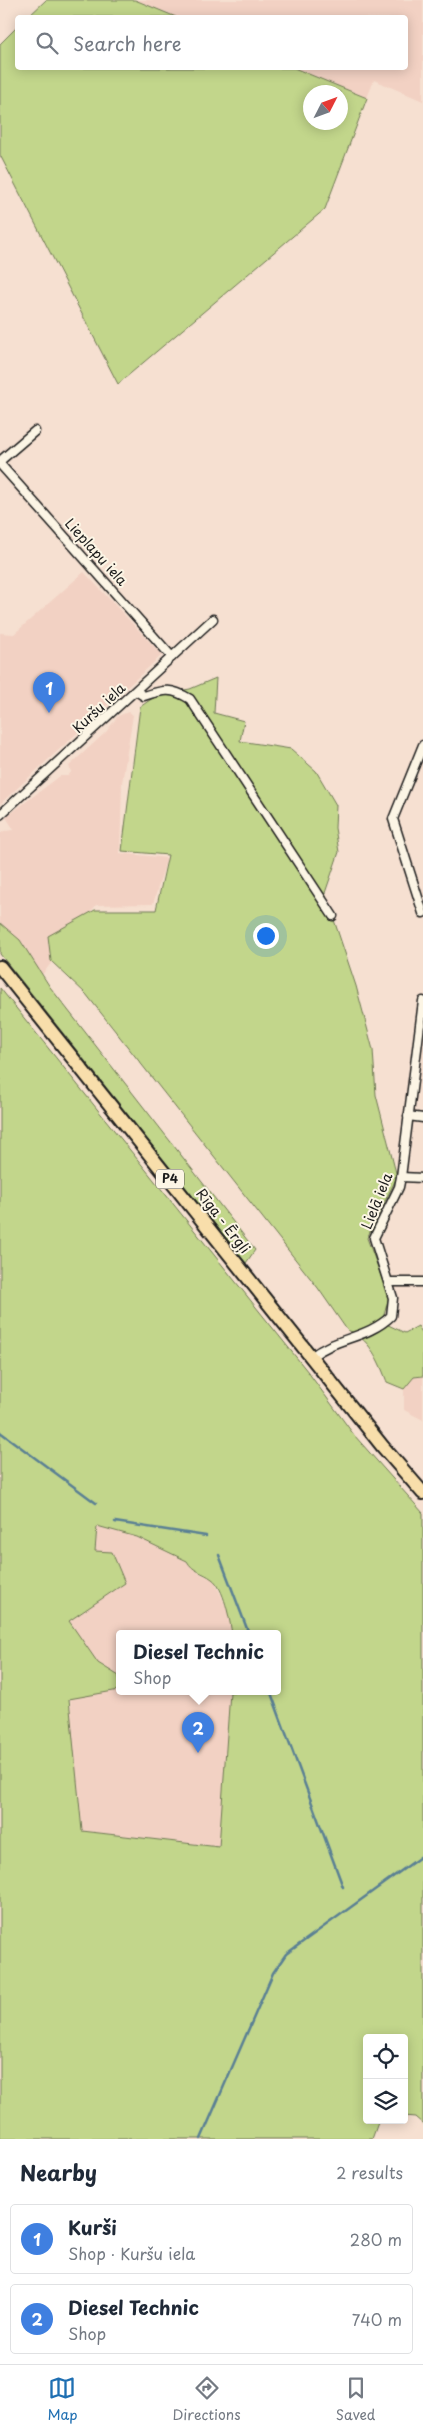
<!DOCTYPE html>
<meta charset="utf-8">
<style>
:root{--surface:#fff;--page:#f6f6f7;--text:#1f2937;--muted:#747a83;--line:#e0e1e3;--accent:#1f6fb2}
body{margin:0;font-family:"Playpen Sans",sans-serif;background:var(--page);color:var(--text)}
.controls{position:absolute;right:15px;bottom:15px;display:grid;overflow:hidden;border-radius:5px;box-shadow:0 2px 12px #0003}
.controls button{width:45px;height:45px;display:grid;place-items:center;padding:0;border:0;border-bottom:1px solid var(--line);background:var(--surface);color:var(--text);font:25px sans-serif}
.compass{position:absolute;left:303px;top:85px;width:45px;height:45px;border-radius:50%;background:var(--surface);box-shadow:0 2px 12px #0003;rotate:48deg}
.you{position:absolute;left:265px;top:935px;width:18px;height:18px;margin:-12px;border:4px solid #fff;border-radius:50%;background:#1a73e8;box-shadow:0 0 0 8px #1a73e833}
.badge{display:grid;place-items:center;width:32px;height:32px;border-radius:50%;background:var(--accent);color:#fff;font-size:16px;font-weight:700}
.pin{position:absolute;translate:-50% -41px;filter:drop-shadow(0 1px 2px #0008)}
.pin::after{content:'';position:absolute;top:26px;width:18px;height:15px;background:inherit;clip-path:polygon(0 0,100% 0,50% 100%)}
.popup{position:absolute;left:116px;top:1630px;width:165px;height:65px;box-sizing:border-box;display:grid;place-content:center;border-radius:5px;background:var(--surface);filter:drop-shadow(0 1px 4px #0005);font-size:16px;white-space:nowrap;color:var(--muted)}
.popup b{font-size:19px;color:var(--text)}
.popup::after{content:'';position:absolute;left:50%;top:100%;margin-left:-10px;border:10px solid transparent;border-top-color:var(--surface)}
.list{margin:0;padding:0;list-style:none}
h2{display:flex;justify-content:space-between;align-items:center;height:65px;margin:0;padding:0 20px;font-size:21px}
h2 small{font-size:16px;font-weight:400;color:var(--muted)}
.list li{display:grid;grid-template-columns:32px 1fr auto;gap:15px;align-items:center;box-sizing:border-box;height:70px;margin:0 10px 10px;padding:0 10px;border:1px solid var(--line);border-radius:5px}
.list b{display:block;font-size:19px;white-space:nowrap}
.list p{margin:0;font-size:16px;white-space:nowrap;color:var(--muted)}
.list em{font-size:16px;font-style:normal;color:var(--muted)}
.icon{flex:none;width:28px;height:28px;fill:none;stroke:currentColor;stroke-width:2;stroke-linecap:round;stroke-linejoin:round}
.map{position:relative;flex:none;width:423px;height:2139px;overflow:hidden}
.search{position:absolute;background:var(--surface);box-shadow:0 2px 12px #0003;left:15px;right:15px;top:15px;height:55px;display:flex;align-items:center;gap:12px;box-sizing:border-box;padding:0 18px;border-radius:5px;color:var(--muted);font-size:19px}
.sheet{height:225px;background:var(--surface)}
nav{display:flex;justify-content:space-around;align-items:center;box-sizing:border-box;height:70px;border-top:1px solid var(--line);background:var(--surface);font-size:14px;color:var(--muted)}
nav a{display:grid;justify-items:center;gap:2px}
nav .on{color:var(--accent)}
.map>svg:first-child{display:block}
.built{fill:#f2d1c3}
.green{fill:#c2d68b;stroke:#6f7954;fill-rule:evenodd}
.lines{fill:none;stroke-linecap:round;stroke-linejoin:round}
.stream{stroke:#5a8094;stroke-width:2.5}
.street-casing{stroke:#1c1c1c;stroke-width:11}
.primary-casing{stroke:#1c1c1c;stroke-width:16}
.street{stroke:#fcf5e5;stroke-width:8}
.primary{stroke:#f8deab;stroke-width:12}
.labels{text-anchor:middle;stroke-width:4;stroke-linejoin:round;paint-order:stroke}
.shield{fill:#fcf5e5;stroke:#5f5d58;stroke-width:1}
.shield-label{font-size:12px;font-weight:bold;fill:#1c1c1c}
.street-label{font-size:14px;fill:#1c1c1c;stroke:#fcf5e5}
</style>
<div class="map">
<svg width="423" height="2139" viewBox="0 0 423 2139">
<rect width="100%" height="100%" fill="#f6e0d1"/>
<filter id="ink" filterUnits="userSpaceOnUse"><feTurbulence type="fractalNoise" baseFrequency=".02" numOctaves="2"/><feDisplacementMap in="SourceGraphic" scale="10" xChannelSelector="R" yChannelSelector="G"/><feConvolveMatrix kernelMatrix="1 2 1 2 8 2 1 2 1" color-interpolation-filters="sRGB"/></filter>
<g filter="url(#ink)">
<!-- built -->
<g class="built">
<polygon points="135,0 423,0 423,101 374,80 367,98 294,68 406,68 406,18 176,17"/>
<polygon points="84,572 162,655 0,804 0,633 14,634"/>
<polygon points="128,712 133,715 122,783 120,853 167,858 153,904 96,905 35,984 0,941 0,834 4,831 14,830 6,817 60,776 68,776 71,772 69,766 106,732 118,716"/>
<polygon points="423,1376 423,1420 404,1410 404,1389 414,1377"/>
<polygon points="97,1526 137,1537 187,1561 199,1573 214,1580 230,1615 232,1634 119,1634 119,1692 238,1692 219,1847 82,1831 71,1733 69,1621 125,1583 95,1552"/>
</g>
<!-- green -->
<g class="green">
<polygon points="46,0 135,0 176,17 28,17"/>
<path d="M17,27L18,68H294L367,98L325,209L118,384L0,155V44ZM310,92H340V122H310Z"/>
<path d="M216,678L214,713L244,721L240,741L291,749L316,771L336,805L335,828L339,852L325,893L356,986L373,1050L376,1095L397,1177L367,1238L389,1297L382,1322L405,1333L418,1326L423,1334V1376L414,1377L404,1389L387,1382C379,1361 369,1337 347,1330L318,1288L86,994L51,961L48,936L95,910H156L168,855L122,851L140,707L157,695L190,689Z"/>
<polygon points="0,923 20,940 50,987 255,1250 246,1263 0,954"/>
<path d="M0,988L308,1372L354,1435L423,1513V2124L415,2117L404,2116V2038H367V2120H379L372,2139H0ZM97,1526L137,1537L187,1561C193,1572 203,1572 212,1579C224,1587 230,1621 232,1634H277V1692H230L219,1847L82,1831L69,1699L119,1690V1676L98,1663L69,1621L125,1583L112,1552L95,1551Z"/>
</g>
<g class="lines">
<!-- stream -->
<g class="stream">
<polyline points="0,1432 96,1503"/>
<polyline points="115,1522 206,1536"/>
<polyline points="219,1555 249,1634"/>
<polyline points="271,1693 343,1887"/>
<polyline points="201,2139 273,1973 286,1954 423,1855"/>
</g>
<defs>
<g id="street">
<polyline points="0,461 35,431"/>
<polyline points="0,464 172,657"/>
<path d="M136,691L144,696C165,689 172,688 190,699L333,916"/>
<polyline points="423,745 393,819 423,913"/>
<polyline points="0,815 213,619"/>
<polyline points="408,1116 423,1118"/>
<polyline points="401,1177 423,1178"/>
<polyline points="390,1282 423,1282"/>
<path d="M311,1357C336,1337 367,1339 391,1316L393,1298L374,1238L399,1187L401,1177L423,1001"/>
</g>
<polyline id="primary" points="0,967 383,1447 423,1493"/>
</defs>
<!-- street casing -->
<use href="#street" class="street-casing"/>
<!-- primary casing -->
<use href="#primary" class="primary-casing"/>
<!-- street -->
<use href="#street" class="street"/>
<!-- primary -->
<use href="#primary" class="primary"/>
</g>
</g>
<g class="labels">
<!-- shield labels -->
<rect class="shield" x="156" y="1169.5" width="28" height="19" rx="4"/>
<g class="shield-label">
<text x="170" y="1183">P4</text>
</g>
<!-- street labels -->
<g class="street-label">
<text transform="translate(96 552) rotate(48)" y="5">Lieplapu iela</text>
<text transform="translate(99 708) rotate(-43)" y="5">Kuršu iela</text>
<text transform="translate(377 1201) rotate(-68)" y="5">Lielā iela</text>
<text transform="translate(223 1221) rotate(52)" y="5">Rīga - Ērgļi</text>
</g>
</g>
</svg>
<div class="controls">
<button><svg class="icon" aria-label="locate" viewBox="0 0 24 24"><circle cx="12" cy="12" r="6"/><path d="M12 2v4M12 18v4M2 12h4M18 12h4"/></svg></button>
<button><svg class="icon" aria-label="layers" viewBox="0 0 24 24"><path d="M12 4l9 5-9 5-9-5zM3 14l9 5 9-5"/></svg></button>
</div>
<svg class="compass" viewBox="-18 -18 36 36"><path d="M0-13l5 13h-10z" fill="#e53935"/><path d="M0 13l5-13h-10z" fill="#747a83"/></svg>
<div class="you"></div>
<div class="pin badge" style="left:49px;top:713px;background:#3f7fe0">1</div>
<div class="pin badge" style="left:198px;top:1753px;background:#3f7fe0">2</div>
<div class="popup"><b>Diesel Technic</b>Shop</div>
<div class="search"><svg class="icon" aria-label="search" viewBox="0 0 24 24"><circle cx="10" cy="10" r="6"/><path d="M15 15l6 6"/></svg>Search here</div>
</div>
<section class="sheet">
<h2>Nearby<small>2 results</small></h2>
<ul class="list">
<li><span class="badge" style="background:#3f7fe0">1</span><div><b>Kurši</b><p>Shop · Kuršu iela</p></div><em>280 m</em></li>
<li><span class="badge" style="background:#3f7fe0">2</span><div><b>Diesel Technic</b><p>Shop</p></div><em>740 m</em></li>
</ul>
</section>
<nav>
<a class="on"><svg class="icon" aria-label="map" viewBox="0 0 24 24"><path d="M3 6l6-2 6 2 6-2v14l-6 2-6-2-6 2zM9 4v14M15 6v14"/></svg>Map</a>
<a><svg class="icon" aria-label="directions" viewBox="0 0 24 24"><path d="M12 3l9 9-9 9-9-9zM9 14v-3h6M13 9l2 2-2 2"/></svg>Directions</a>
<a><svg class="icon" aria-label="saved" viewBox="0 0 24 24"><path d="M7 4h10v16l-5-4-5 4z"/></svg>Saved</a>
</nav>
